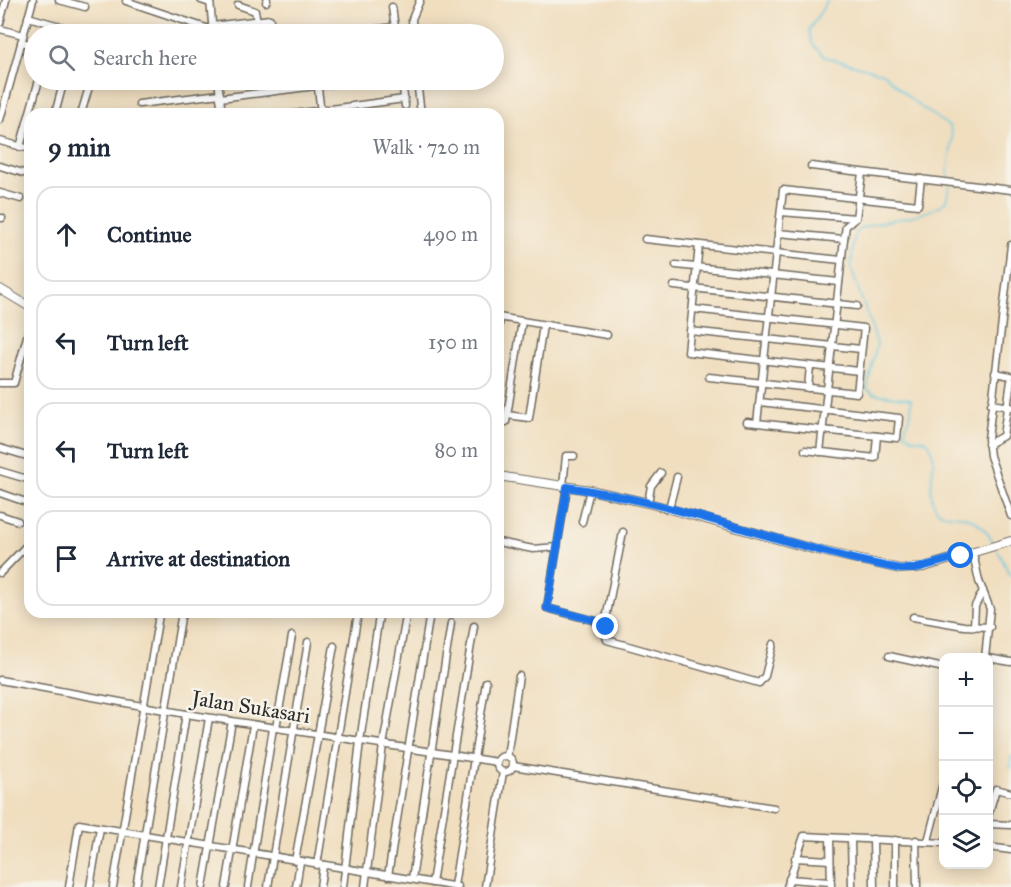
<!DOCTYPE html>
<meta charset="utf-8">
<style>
:root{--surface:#fff;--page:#f2f2f3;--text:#1f2937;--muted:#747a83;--line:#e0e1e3}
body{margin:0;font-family:"IM FELL Great Primer",serif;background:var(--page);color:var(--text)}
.controls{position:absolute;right:18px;bottom:18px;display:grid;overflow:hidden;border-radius:12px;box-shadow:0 3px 15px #0003}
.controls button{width:54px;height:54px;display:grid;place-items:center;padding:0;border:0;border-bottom:2px solid var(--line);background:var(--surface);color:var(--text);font:30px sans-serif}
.stop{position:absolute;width:18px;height:18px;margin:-14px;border:4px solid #1a73e8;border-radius:50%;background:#fff}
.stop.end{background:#1a73e8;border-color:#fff;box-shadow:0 2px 6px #0008}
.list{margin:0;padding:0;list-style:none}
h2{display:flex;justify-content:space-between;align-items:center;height:78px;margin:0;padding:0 24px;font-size:26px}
h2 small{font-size:20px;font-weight:400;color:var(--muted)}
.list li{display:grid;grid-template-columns:39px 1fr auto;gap:18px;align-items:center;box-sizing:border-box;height:96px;margin:0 12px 12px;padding:0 12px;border:2px solid var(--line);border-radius:18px}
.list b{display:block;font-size:22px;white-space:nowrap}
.list em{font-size:20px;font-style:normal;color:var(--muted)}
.icon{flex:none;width:33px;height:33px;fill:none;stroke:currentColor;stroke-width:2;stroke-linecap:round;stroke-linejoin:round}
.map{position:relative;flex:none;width:1011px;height:887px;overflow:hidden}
.search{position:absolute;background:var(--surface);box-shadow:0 3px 15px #0003;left:24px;top:24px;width:480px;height:66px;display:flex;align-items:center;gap:15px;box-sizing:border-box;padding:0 21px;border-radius:33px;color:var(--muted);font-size:22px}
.panel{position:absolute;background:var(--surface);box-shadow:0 3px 15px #0003;left:24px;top:108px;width:480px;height:510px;border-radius:18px}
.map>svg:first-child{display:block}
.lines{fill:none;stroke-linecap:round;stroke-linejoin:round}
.stream{stroke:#63c7e1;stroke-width:1.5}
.minor-casing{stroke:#706a5f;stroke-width:9}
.tertiary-casing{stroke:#706a5f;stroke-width:10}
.minor{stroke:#fff;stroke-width:6}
.tertiary{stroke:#fff;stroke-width:8}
.route{stroke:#1a73e8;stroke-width:8}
.labels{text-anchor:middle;stroke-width:5;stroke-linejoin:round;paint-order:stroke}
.street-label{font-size:21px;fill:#2b2b2b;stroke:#f7f3e8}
</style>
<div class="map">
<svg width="1011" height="887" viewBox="0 0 1011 887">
<rect width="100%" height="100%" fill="#f7f3e8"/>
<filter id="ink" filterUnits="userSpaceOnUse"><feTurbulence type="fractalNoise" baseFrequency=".0167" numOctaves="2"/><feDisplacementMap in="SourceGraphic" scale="12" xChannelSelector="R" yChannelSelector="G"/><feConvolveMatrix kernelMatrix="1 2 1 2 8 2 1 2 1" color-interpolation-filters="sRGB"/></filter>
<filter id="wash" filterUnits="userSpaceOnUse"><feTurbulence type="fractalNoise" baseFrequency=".008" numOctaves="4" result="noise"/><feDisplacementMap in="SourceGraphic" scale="24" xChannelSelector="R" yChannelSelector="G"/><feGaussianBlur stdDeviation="1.35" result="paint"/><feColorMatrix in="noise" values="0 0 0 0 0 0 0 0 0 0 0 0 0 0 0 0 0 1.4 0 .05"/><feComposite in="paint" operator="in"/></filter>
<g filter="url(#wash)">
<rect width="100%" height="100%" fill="#f0debf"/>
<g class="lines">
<!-- stream -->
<g class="stream">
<path d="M828,0L809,30L812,44L825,57L883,73L915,103L950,127C956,144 945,162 949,179"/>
<path d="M950,184L946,201C925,220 886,217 859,229L854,237L851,268L877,343L867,389L875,394L911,399V413L904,432L912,438L926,440C943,457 923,488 936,508C942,518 956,514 966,517C978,520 987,532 993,542"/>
<polyline points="997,549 1011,577"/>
<polyline points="1011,756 1011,768"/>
</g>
</g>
</g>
<g filter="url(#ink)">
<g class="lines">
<defs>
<g id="minor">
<polyline points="59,0 85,7"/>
<polyline points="201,0 210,3"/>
<polyline points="210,0 213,34"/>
<polyline points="126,1 212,30"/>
<polyline points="266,2 267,0"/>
<polyline points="238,5 255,11 257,21"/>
<polyline points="392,7 396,34"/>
<polyline points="28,17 77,31"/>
<polyline points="0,23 6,0"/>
<polyline points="212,26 270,19"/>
<polyline points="0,29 23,35"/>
<polyline points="337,34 395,27"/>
<polyline points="413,34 412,19 420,0"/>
<polyline points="21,42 34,45"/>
<polyline points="218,80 222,114"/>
<polyline points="317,80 321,113"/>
<polyline points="402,80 405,106"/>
<polyline points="417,80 421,114"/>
<polyline points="220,98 363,80"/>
<polyline points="139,104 220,94"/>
<polyline points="55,114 64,80"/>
<polyline points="81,114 91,80"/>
<polyline points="294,114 404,99"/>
<polyline points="0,120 33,0"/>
<polyline points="0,141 30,149"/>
<polyline points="20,147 39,80"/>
<polyline points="0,166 30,175"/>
<polyline points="811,166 1011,190"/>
<polyline points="0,193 21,199"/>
<polyline points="781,212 856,218"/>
<polyline points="0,218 2,218"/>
<polyline points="778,233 844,239"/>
<polyline points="645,239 841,260"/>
<polyline points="699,245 688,352 859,371"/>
<polyline points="1011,245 988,439 990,456 1011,516"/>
<polyline points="676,265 839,282"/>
<polyline points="674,286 857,306"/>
<polyline points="693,309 864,328 857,393 709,377"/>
<polyline points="498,317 607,335"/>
<polyline points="498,331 500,318"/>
<polyline points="690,331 861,349"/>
<polyline points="995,373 1011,376"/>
<polyline points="0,383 14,383 30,326"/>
<polyline points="808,388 810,366"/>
<polyline points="760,402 899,418 897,438 757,423 783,190 918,205 921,179"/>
<polyline points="991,404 1011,407"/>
<polyline points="507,415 529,418 543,325"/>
<polyline points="747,422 757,423"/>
<polyline points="498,423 506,422 522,321"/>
<polyline points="988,444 1003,436 1011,381"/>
<polyline points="0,448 30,457"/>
<polyline points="805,450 875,458 877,436"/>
<polyline points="820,452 844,239 846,226 856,218 862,173"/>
<polyline points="0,471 27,479"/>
<polyline points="563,486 566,456 574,456"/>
<polyline points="0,493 23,501"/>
<polyline points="648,503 651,486 661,473"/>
<polyline points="669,508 677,477"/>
<polyline points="0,515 18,521"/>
<polyline points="582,522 590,490"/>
<polyline points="498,542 533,549 557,547 567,487"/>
<polyline points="557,547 547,608 603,623 607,640 759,683 765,676 773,644"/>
<polyline points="973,553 979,581 990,609 985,658"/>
<polyline points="0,573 30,542"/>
<polyline points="913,617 964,626 990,627"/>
<polyline points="605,624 623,532"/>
<polyline points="974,627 975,606 983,591"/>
<polyline points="889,656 944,668"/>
<polyline points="988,658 1011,662"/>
<polyline points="0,680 186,714 497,762"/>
<polyline points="276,728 292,636"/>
<circle cx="505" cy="764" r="8"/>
<polyline points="507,757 519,676"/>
<polyline points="513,766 774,808"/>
<polyline points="988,816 996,789 1011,793"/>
<polyline points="988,824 1011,825"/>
<polyline points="830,838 831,887"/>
<polyline points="851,839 852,887"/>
<polyline points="873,839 874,887"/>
<polyline points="895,840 895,887"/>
<polyline points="916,840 917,887"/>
<polyline points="928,841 944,779"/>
<polyline points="988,847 1011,850"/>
<polyline points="795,858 830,860"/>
<polyline points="295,861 334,646"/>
<polyline points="317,865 358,613"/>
<polyline points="388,876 429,619"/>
<polyline points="412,879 451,623"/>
<polyline points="789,879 830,882"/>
<polyline points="432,883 474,626"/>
<polyline points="454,886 486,682"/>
<polyline points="69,887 79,824 458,887"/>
<polyline points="90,887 100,828"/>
<polyline points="113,887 159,615"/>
<polyline points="136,887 181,618"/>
<polyline points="158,887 186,714"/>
<polyline points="181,887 209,718"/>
<polyline points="203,887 232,721"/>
<polyline points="226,887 253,725"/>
<polyline points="248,887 273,728"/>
<polyline points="268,887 308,642"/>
<polyline points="296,887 300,862"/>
<polyline points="320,887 323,866"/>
<polyline points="343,887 360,741 379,616"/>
<polyline points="365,887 383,745 406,617"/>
<polyline points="485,887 503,772"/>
<polyline points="787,887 804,836 944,843"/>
</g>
<g id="tertiary">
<polyline points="0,289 30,307"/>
<polyline points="498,476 590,490 648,503 813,549 900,569 924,567 1011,541"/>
</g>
</defs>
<!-- minor casing -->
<use href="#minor" class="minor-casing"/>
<!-- tertiary casing -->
<use href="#tertiary" class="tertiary-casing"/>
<!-- minor -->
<use href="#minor" class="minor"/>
<!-- tertiary -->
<use href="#tertiary" class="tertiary"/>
</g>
</g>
<g class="lines" filter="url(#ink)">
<!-- route -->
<path class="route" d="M606,627L601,622L547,608L567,487C681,503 788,548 900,569H914L961,556"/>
</g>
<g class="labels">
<!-- street labels -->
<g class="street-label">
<text transform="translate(251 707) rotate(9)" y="7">Jalan Sukasari</text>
</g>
</g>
</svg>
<div class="controls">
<button>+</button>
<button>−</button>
<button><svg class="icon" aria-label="locate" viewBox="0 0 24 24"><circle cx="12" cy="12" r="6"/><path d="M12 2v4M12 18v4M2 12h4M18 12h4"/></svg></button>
<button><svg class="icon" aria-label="layers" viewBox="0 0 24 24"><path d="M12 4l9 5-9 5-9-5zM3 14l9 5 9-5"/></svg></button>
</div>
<div class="stop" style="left:961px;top:556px"></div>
<div class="stop end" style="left:606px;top:627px"></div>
<div class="search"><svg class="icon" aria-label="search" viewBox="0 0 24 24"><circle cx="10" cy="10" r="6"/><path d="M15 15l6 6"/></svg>Search here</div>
<section class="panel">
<h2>9 min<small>Walk · 720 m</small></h2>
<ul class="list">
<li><svg class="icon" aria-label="ahead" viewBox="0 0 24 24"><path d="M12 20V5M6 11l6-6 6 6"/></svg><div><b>Continue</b></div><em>490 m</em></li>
<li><svg class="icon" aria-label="left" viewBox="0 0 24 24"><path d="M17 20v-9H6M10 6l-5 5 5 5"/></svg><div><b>Turn left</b></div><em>150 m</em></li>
<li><svg class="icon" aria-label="left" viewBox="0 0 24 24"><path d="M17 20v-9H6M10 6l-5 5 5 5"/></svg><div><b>Turn left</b></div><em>80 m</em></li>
<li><svg class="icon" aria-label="arrive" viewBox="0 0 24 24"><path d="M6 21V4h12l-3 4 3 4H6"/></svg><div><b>Arrive at destination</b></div></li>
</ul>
</section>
</div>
